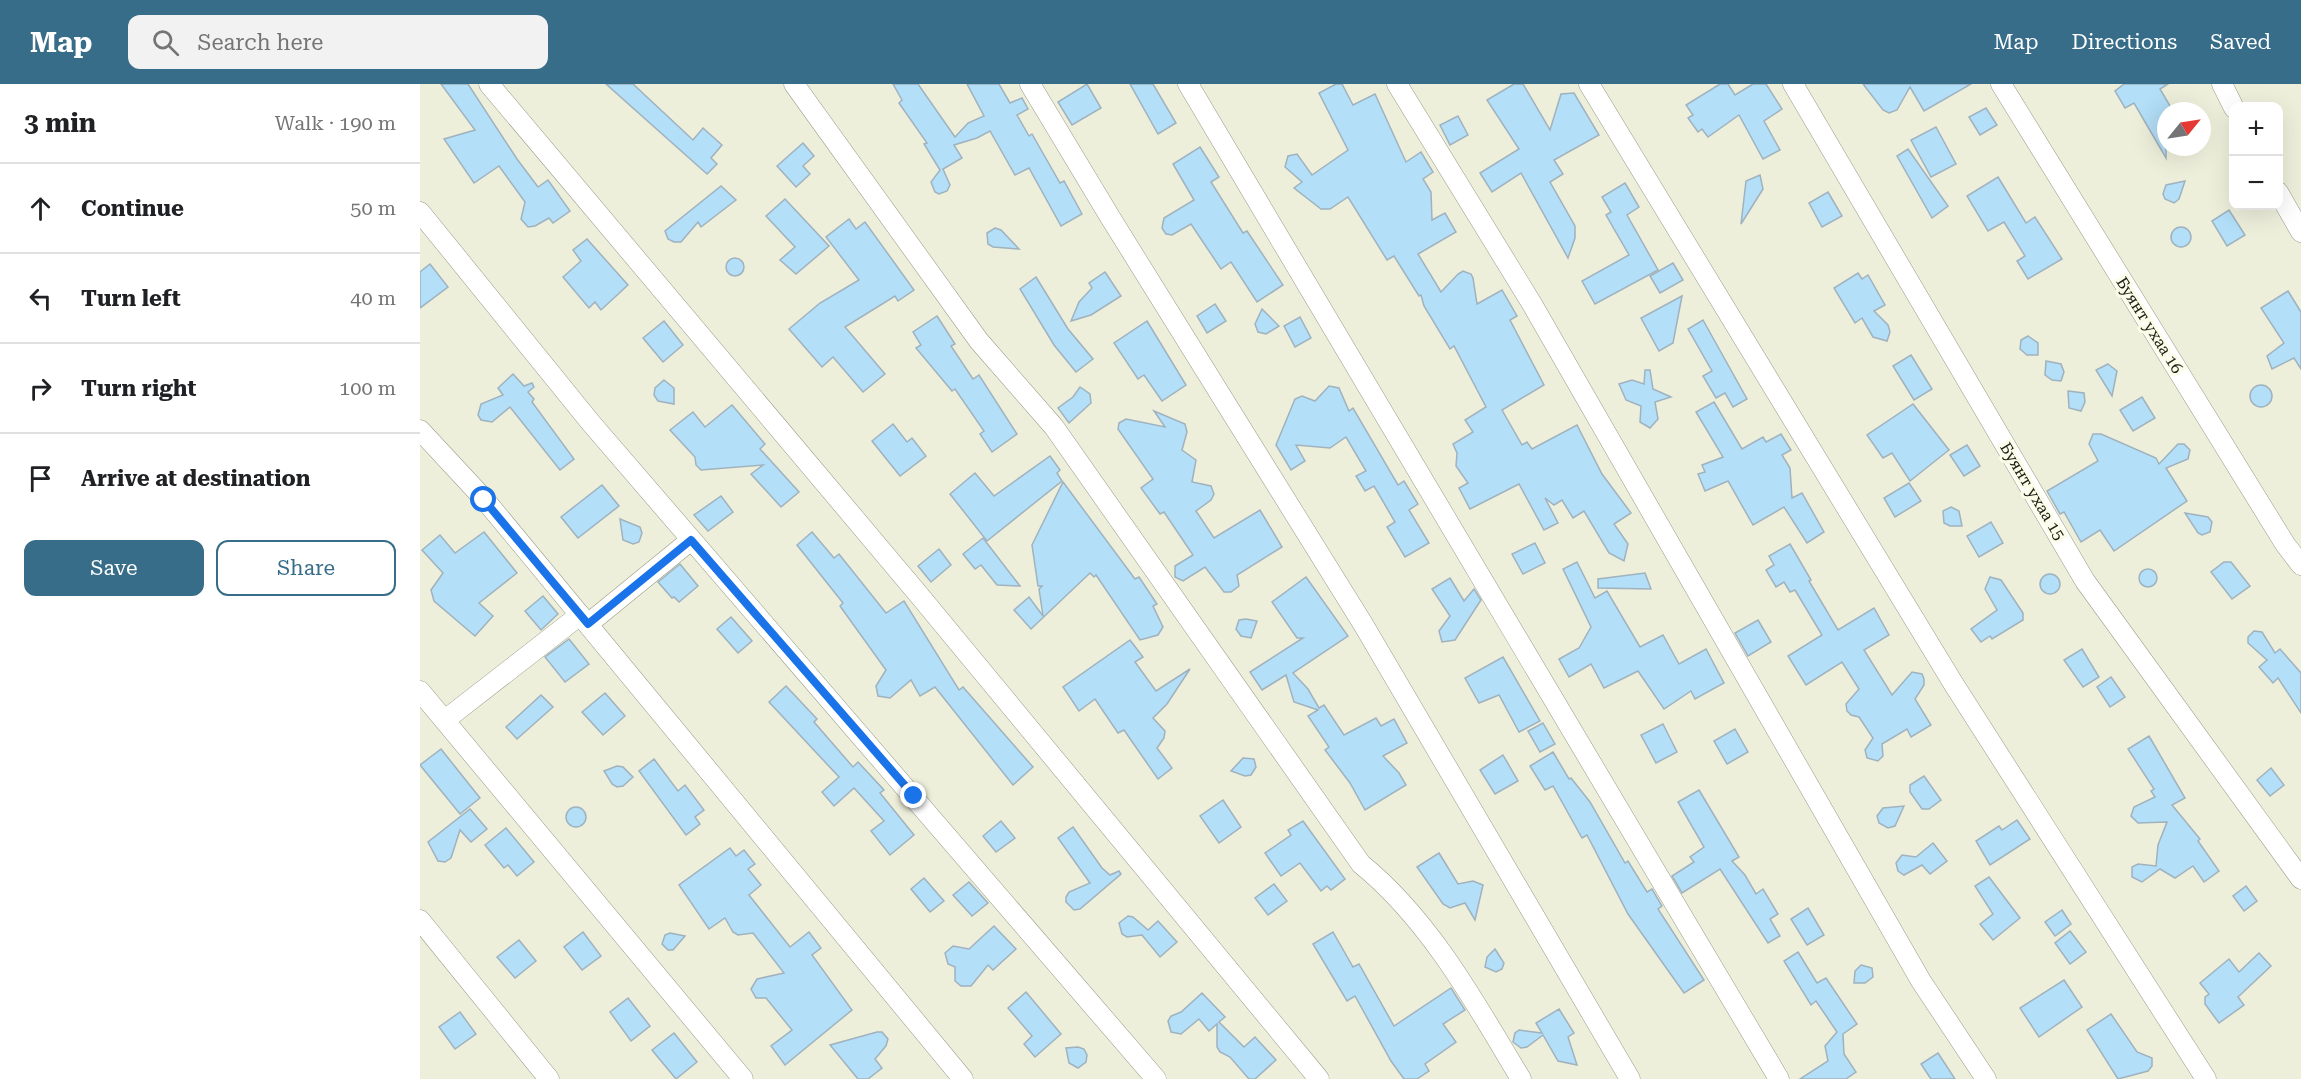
<!DOCTYPE html>
<meta charset="utf-8">
<style>
:root{--surface:#fff;--page:#f2f2f2;--text:#202124;--muted:#757577;--line:#e0e0e0;--accent:#376d88}
body{margin:0;font-family:"Roboto Serif",serif;background:var(--page);color:var(--text)}
.controls{position:absolute;right:18px;top:18px;display:grid;overflow:hidden;border-radius:12px;box-shadow:0 6px 24px #0002}
.controls button{width:54px;height:54px;display:grid;place-items:center;padding:0;border:0;border-bottom:2px solid var(--line);background:var(--surface);color:var(--text);font:30px sans-serif}
.compass{position:absolute;left:1737px;top:18px;width:54px;height:54px;border-radius:50%;background:var(--surface);box-shadow:0 6px 24px #0002;rotate:60deg}
.stop{position:absolute;width:18px;height:18px;margin:-14px;border:4px solid #1a73e8;border-radius:50%;background:#fff}
.stop.end{background:#1a73e8;border-color:#fff;box-shadow:0 2px 6px #0008}
.list{margin:0;padding:0;list-style:none}
h2{display:flex;justify-content:space-between;align-items:center;height:78px;margin:0;padding:0 24px;font-size:26px}
h2 small{font-size:20px;font-weight:400;color:var(--muted)}
.list li{display:grid;grid-template-columns:39px 1fr auto;gap:18px;align-items:center;box-sizing:border-box;height:90px;padding:0 24px;border-top:2px solid var(--line)}
.list b{display:block;font-size:22px;white-space:nowrap}
.list em{font-size:20px;font-style:normal;color:var(--muted)}
.actions{display:flex;gap:12px;padding:18px 24px}
.actions a{flex:1;padding:14px 0;border:2px solid var(--accent);border-radius:12px;text-align:center;font-size:21px;color:var(--accent)}
.actions .main{background:var(--accent);color:#fff}
.icon{flex:none;width:33px;height:33px;fill:none;stroke:currentColor;stroke-width:2;stroke-linecap:round;stroke-linejoin:round}
.map{position:relative;flex:none;width:1881px;height:995px;overflow:hidden}
header{display:flex;align-items:center;gap:36px;box-sizing:border-box;height:84px;padding:0 30px;background:var(--accent);color:#fff}
header strong{font-size:28px}
nav{display:flex;gap:33px;margin-inline-start:auto;font-size:21px}
.search{width:420px;height:54px;background:var(--page);display:flex;align-items:center;gap:15px;box-sizing:border-box;padding:0 21px;border-radius:12px;color:var(--muted);font-size:22px}
main{display:flex}
aside{flex:1;background:var(--surface)}
.map>svg:first-child{display:block}
.building{fill:#b3dff8;stroke:#9fb2be;stroke-width:1.5}
.lines{fill:none;stroke-linecap:round;stroke-linejoin:round}
.street-casing{stroke:#999b88;stroke-width:21}
.street{stroke:#fff;stroke-width:20}
.route{stroke:#1a73e8;stroke-width:8}
.labels{text-anchor:middle;stroke-width:6;stroke-linejoin:round;paint-order:stroke}
.street-label{font-size:16px;fill:#1d1d16;stroke:#fbfde8}
</style>
<header>
<strong>Map</strong>
<div class="search"><svg class="icon" aria-label="search" viewBox="0 0 24 24"><circle cx="10" cy="10" r="6"/><path d="M15 15l6 6"/></svg>Search here</div>
<nav><a>Map</a><a>Directions</a><a>Saved</a></nav>
</header>
<main>
<aside>
<h2>3 min<small>Walk · 190 m</small></h2>
<ul class="list">
<li><svg class="icon" aria-label="ahead" viewBox="0 0 24 24"><path d="M12 20V5M6 11l6-6 6 6"/></svg><div><b>Continue</b></div><em>50 m</em></li>
<li><svg class="icon" aria-label="left" viewBox="0 0 24 24"><path d="M17 20v-9H6M10 6l-5 5 5 5"/></svg><div><b>Turn left</b></div><em>40 m</em></li>
<li><svg class="icon" aria-label="right" viewBox="0 0 24 24"><path d="M7 20v-9h11M14 6l5 5-5 5"/></svg><div><b>Turn right</b></div><em>100 m</em></li>
<li><svg class="icon" aria-label="arrive" viewBox="0 0 24 24"><path d="M6 21V4h12l-3 4 3 4H6"/></svg><div><b>Arrive at destination</b></div></li>
</ul>
<div class="actions"><a class="main">Save</a><a>Share</a></div>
</aside>
<div class="map">
<svg width="1881" height="995" viewBox="0 0 1881 995">
<rect width="100%" height="100%" fill="#eeefdb"/>
<!-- building -->
<g class="building">
<polygon points="21,0 48,0 97,75 118,103 128,96 150,127 133,139 129,134 115,142 108,143 101,135 105,118 79,82 54,99 24,55 55,46"/>
<polygon points="186,0 213,0 273,56 283,44 302,61 291,74 297,80 287,90"/>
<polygon points="473,0 498,0 535,53 548,39 564,32 547,0 579,0 590,19 602,14 608,25 597,31 609,52 612,50 640,99 644,97 662,130 641,142 609,84 595,91 570,47 557,54 534,61 542,74 523,85 530,101 527,107 519,110 515,108 511,98 520,86 504,60 507,59 479,19 482,16"/>
<polygon points="667,0 681,24 652,41 638,18"/>
<polygon points="710,0 733,0 756,39 738,50"/>
<polygon points="916,0 922,0 933,21 955,10 986,78 1001,68 1013,88 1003,95 1011,108 1012,136 1025,129 1036,148 998,170 1021,208 1038,190 1043,187 1051,190 1053,194 1057,220 1082,206 1097,232 1090,236 1124,301 1082,326 1102,361 1107,358 1112,365 1157,341 1182,390 1211,429 1194,440 1208,460 1204,477 1189,469 1164,427 1153,434 1142,416 1134,421 1125,414 1138,439 1124,446 1099,400 1050,425 1039,404 1048,399 1036,382 1037,369 1033,360 1053,348 1045,336 1066,323 1034,262 1030,265 1004,222 1001,211 999,212 974,172 967,176 928,113 910,125 901,125 874,104 882,98 865,83 868,72 877,70 892,91 928,66 899,9"/>
<polygon points="1094,0 1103,0 1130,46 1141,10 1154,9 1179,51 1134,76 1143,90 1130,98 1155,142 1155,154 1148,174 1101,89 1072,108 1060,89 1099,65 1067,16"/>
<polygon points="1300,0 1308,0 1315,11 1333,0 1346,0 1362,25 1344,37 1360,66 1343,75 1319,31 1288,53 1282,45 1278,48 1268,34 1273,31 1266,21"/>
<polygon points="1443,0 1551,0 1504,27 1490,3 1477,26 1469,29 1463,26"/>
<polygon points="1704,0 1748,0 1740,5 1753,27 1746,27 1746,74 1714,19 1705,24 1695,7"/>
<polygon points="1566,24 1577,41 1560,51 1549,33"/>
<polygon points="1038,32 1048,51 1030,61 1020,41"/>
<polygon points="1516,43 1536,80 1511,93 1491,56"/>
<polygon points="383,59 394,72 383,82 390,90 376,103 357,82"/>
<polygon points="780,63 799,93 791,98 823,149 827,147 863,201 837,218 811,178 801,185 771,140 752,151 746,150 742,144 744,134 774,116 753,80"/>
<polygon points="1488,65 1528,122 1512,134 1477,72"/>
<polygon points="1340,91 1343,105 1321,140 1326,97"/>
<polygon points="1578,93 1606,139 1615,133 1642,175 1608,195 1597,177 1605,172 1584,138 1568,147 1547,112"/>
<polygon points="1765,97 1759,115 1754,119 1745,115 1743,110 1746,101"/>
<polygon points="1205,99 1219,123 1207,131 1238,186 1175,220 1162,197 1209,171 1186,131 1191,128 1182,113"/>
<polygon points="301,102 316,116 281,143 278,138 261,158 254,158 248,155 245,147"/>
<polygon points="1408,108 1422,132 1402,143 1389,119"/>
<polygon points="365,115 409,162 376,190 360,176 375,163 346,132"/>
<polygon points="1809,126 1825,151 1807,162 1792,137"/>
<polygon points="429,135 436,145 445,138 494,206 478,217 475,212 425,243 465,290 443,308 413,273 402,283 369,245 400,219 439,196 406,153"/>
<circle cx="1761" cy="153" r="10"/>
<polygon points="575,144 581,146 599,165 573,163 568,160 567,149"/>
<polygon points="167,155 208,201 181,226 175,218 169,224 143,193 161,177 153,166"/>
<circle cx="315" cy="183" r="9"/>
<polygon points="1253,179 1263,196 1240,209 1230,192"/>
<polygon points="10,180 28,203 0,224 0,188"/>
<polygon points="685,188 701,212 671,231 651,237 659,218 672,204 669,199"/>
<polygon points="1438,189 1442,195 1448,191 1465,221 1454,227 1468,241 1470,248 1467,257 1453,253 1442,234 1435,239 1414,204"/>
<polygon points="616,193 648,245 673,275 656,288 634,261 600,205"/>
<polygon points="1868,207 1881,228 1881,285 1874,274 1852,285 1847,272 1864,259 1841,224"/>
<polygon points="1262,212 1253,259 1239,267 1221,234"/>
<polygon points="795,220 806,237 787,249 777,232"/>
<polygon points="842,225 859,242 846,250 838,248 835,240"/>
<polygon points="517,232 535,260 531,262 553,295 559,291 597,350 572,368 560,350 564,347 535,305 532,307 496,264 501,261 493,248"/>
<polygon points="880,233 891,254 875,263 864,242"/>
<polygon points="1283,236 1327,315 1313,323 1305,309 1296,314 1283,292 1292,287 1268,245"/>
<polygon points="244,237 263,261 243,278 223,254"/>
<polygon points="727,237 766,301 742,317 724,291 718,295 694,259"/>
<polygon points="1608,252 1618,259 1618,271 1607,271 1600,265 1601,256"/>
<polygon points="1491,271 1512,305 1494,316 1473,282"/>
<polygon points="1626,277 1641,280 1644,288 1641,297 1632,296 1625,291"/>
<polygon points="1688,280 1697,287 1692,312 1676,286"/>
<polygon points="1225,286 1230,286 1233,305 1251,313 1235,318 1238,335 1230,344 1220,338 1221,322 1206,316 1199,300 1212,296 1224,300"/>
<polygon points="93,290 104,302 112,299 114,303 108,308 114,315 112,318 154,375 140,386 90,323 72,338 61,336 58,331 61,320 83,311 78,304"/>
<polygon points="244,296 254,304 254,320 238,317 234,311 235,304"/>
<circle cx="1841" cy="312" r="11"/>
<polygon points="909,302 919,304 929,327 933,324 978,401 984,397 998,420 989,426 1009,459 985,473 967,443 975,438 954,402 945,407 936,392 946,387 926,353 910,364 876,361 885,377 871,386 856,361 875,315 882,312 895,317"/>
<polygon points="660,303 670,310 671,319 649,339 638,324 653,313"/>
<polygon points="1648,307 1664,309 1665,318 1661,327 1649,324"/>
<polygon points="1722,313 1735,334 1713,347 1700,326"/>
<polygon points="1294,318 1322,365 1343,353 1346,358 1361,350 1371,366 1362,371 1370,384 1372,414 1382,409 1404,448 1387,459 1364,423 1333,441 1308,397 1285,407 1278,390 1285,388 1282,381 1303,373 1276,328"/>
<polygon points="1493,320 1529,366 1490,397 1472,369 1463,374 1447,351"/>
<polygon points="312,321 345,360 340,365 379,408 361,423 331,390 343,381 281,386 276,381 275,373 250,346 273,328 285,343"/>
<polygon points="734,327 765,340 767,348 762,366 776,376 772,398 791,402 794,410 791,416 776,427 794,454 840,426 862,463 817,491 819,502 811,508 804,508 785,483 763,497 755,493 755,482 773,471 744,428 740,430 721,404 733,395 698,345 699,339 706,335 745,343"/>
<polygon points="473,340 487,358 492,354 506,372 480,392 452,357"/>
<polygon points="1673,350 1681,350 1736,374 1739,380 1758,360 1764,360 1770,366 1768,375 1746,384 1767,417 1694,467 1680,446 1661,458 1644,428 1640,430 1627,407 1678,377 1669,360"/>
<polygon points="1547,361 1560,382 1544,392 1530,371"/>
<polygon points="630,372 640,386 637,389 642,397 567,457 530,410 555,389 574,412"/>
<polygon points="643,398 715,495 719,493 737,520 733,522 743,543 738,551 720,556 676,491 674,493 670,489 611,545 594,526 609,513 623,532 619,505 622,502 618,502 612,461"/>
<polygon points="1489,399 1501,417 1475,433 1464,414"/>
<polygon points="182,401 199,422 158,454 141,433"/>
<polygon points="301,412 313,428 288,447 274,431"/>
<polygon points="1531,423 1539,427 1542,442 1530,442 1524,439 1523,427"/>
<polygon points="1765,429 1788,433 1792,438 1790,448 1782,451 1778,449"/>
<polygon points="200,435 220,443 222,449 219,458 213,460 203,456"/>
<polygon points="1571,438 1583,459 1559,473 1547,452"/>
<polygon points="64,448 97,489 59,519 73,532 55,552 14,517 11,506 23,489 2,466 20,451 35,469"/>
<polygon points="392,448 414,474 419,470 466,529 484,517 539,606 543,603 613,683 593,701 515,603 500,612 491,596 470,614 458,612 456,602 466,586 420,522 423,519 377,461"/>
<polygon points="563,454 600,502 577,501 561,481 555,485 543,470"/>
<polygon points="1115,459 1125,479 1103,490 1092,470"/>
<polygon points="1370,460 1391,496 1389,497 1418,546 1454,524 1469,551 1444,566 1472,611 1492,588 1502,590 1504,595 1504,601 1495,615 1511,641 1491,653 1487,645 1462,660 1463,672 1458,677 1447,674 1445,666 1453,654 1439,633 1431,631 1427,627 1426,620 1439,605 1422,578 1386,601 1368,572 1402,551 1375,506 1370,508 1364,498 1356,503 1346,486 1354,481 1349,472"/>
<polygon points="519,465 531,481 511,498 498,482"/>
<polygon points="1157,478 1175,514 1187,507 1220,563 1243,551 1259,580 1286,565 1304,599 1275,615 1271,607 1244,625 1218,587 1184,604 1171,580 1149,593 1139,575 1159,564 1171,543 1143,485"/>
<polygon points="1804,478 1811,478 1830,502 1812,515 1791,488"/>
<polygon points="260,480 278,502 259,518 254,513 252,514 238,498"/>
<circle cx="1728" cy="494" r="9"/>
<polygon points="1225,489 1231,505 1178,504 1178,495"/>
<circle cx="1630" cy="500" r="10"/>
<polygon points="886,493 928,552 873,589 888,605 899,624 904,621 924,651 956,634 961,642 974,635 987,659 963,672 979,689 986,701 945,726 930,699 905,666 909,663 888,632 898,626 874,618 866,591 842,606 830,588 883,554 877,554 852,518"/>
<polygon points="1570,493 1581,496 1603,529 1603,536 1572,555 1570,552 1561,558 1551,545 1577,526 1565,505"/>
<polygon points="1030,494 1044,517 1054,505 1061,516 1035,556 1022,558 1019,547 1030,532 1012,505"/>
<polygon points="123,512 138,530 121,546 105,527"/>
<polygon points="311,533 332,557 318,569 297,545"/>
<polygon points="826,535 837,537 831,554 821,552 816,545 819,536"/>
<polygon points="1338,536 1351,558 1328,572 1315,549"/>
<polygon points="1834,547 1842,548 1855,569 1860,565 1881,589 1881,629 1858,594 1853,599 1839,583 1847,576 1828,559 1828,553"/>
<polygon points="149,555 169,580 145,598 125,573"/>
<polygon points="710,556 723,573 715,578 736,607 770,585 747,620 733,634 745,647 744,654 737,664 752,684 738,695 704,646 698,649 675,615 659,627 643,603"/>
<polygon points="1662,565 1679,593 1663,603 1644,576"/>
<polygon points="1083,573 1120,637 1099,648 1079,611 1059,619 1045,594"/>
<polygon points="1691,593 1705,613 1690,623 1677,603"/>
<polygon points="366,602 397,635 394,638 433,683 438,678 464,706 460,709 494,751 470,771 451,747 464,737 434,704 414,722 402,708 419,693 349,618"/>
<polygon points="185,609 205,632 183,651 162,628"/>
<polygon points="121,611 133,623 97,655 86,643"/>
<polygon points="1123,639 1135,660 1120,668 1108,647"/>
<polygon points="1243,640 1257,668 1236,679 1221,651"/>
<polygon points="1315,645 1328,668 1307,680 1294,657"/>
<polygon points="1729,652 1765,714 1752,721 1780,755 1778,757 1799,787 1784,798 1773,782 1755,794 1740,785 1722,798 1712,793 1712,783 1718,780 1736,782 1738,761 1747,738 1718,739 1711,732 1714,723 1735,713 1731,707 1734,705 1708,665"/>
<polygon points="21,665 60,714 40,730 0,681"/>
<polygon points="1133,668 1149,695 1151,694 1170,718 1205,779 1208,777 1227,808 1232,805 1242,822 1238,825 1284,896 1264,909 1208,830 1167,751 1162,754 1133,702 1125,706 1110,682"/>
<polygon points="1083,671 1098,697 1075,710 1060,686"/>
<polygon points="823,674 834,675 836,683 831,691 825,692 811,687"/>
<polygon points="234,675 258,707 265,701 284,726 275,733 280,740 266,751 219,687"/>
<polygon points="197,682 203,683 213,693 203,702 197,703 192,700 184,687"/>
<polygon points="1851,684 1864,701 1850,712 1837,696"/>
<polygon points="1504,692 1521,716 1509,725 1502,725 1490,708 1490,701"/>
<polygon points="1279,706 1319,773 1312,777 1325,791 1336,810 1343,805 1358,830 1350,835 1360,852 1348,859 1300,785 1262,809 1252,792 1274,778 1270,773 1284,763 1258,718"/>
<polygon points="803,716 821,743 799,759 780,732"/>
<polygon points="1484,722 1475,742 1468,744 1459,739 1457,732 1463,724"/>
<circle cx="156" cy="733" r="10"/>
<polygon points="50,725 67,745 51,758 40,746 31,774 25,778 18,777 8,758"/>
<polygon points="1597,736 1610,755 1570,781 1556,757 1579,742 1582,746"/>
<polygon points="581,737 595,754 576,768 563,752"/>
<polygon points="883,737 925,795 911,806 907,802 901,807 880,779 861,792 845,769 871,751 868,746"/>
<polygon points="653,743 682,784 690,791 699,787 701,790 660,825 654,826 646,818 646,813 649,808 670,799 638,754"/>
<polygon points="86,744 114,778 97,792 88,781 84,784 65,761"/>
<polygon points="1513,759 1527,777 1510,790 1502,781 1484,791 1478,787 1476,779 1482,771 1496,773"/>
<polygon points="310,764 316,772 324,766 335,780 328,785 341,801 329,811 370,863 389,848 401,864 392,871 432,926 365,981 351,962 372,946 346,914 336,914 331,905 337,895 364,889 333,849 318,851 313,848 305,834 289,845 259,801"/>
<polygon points="1019,769 1038,800 1053,797 1063,801 1055,836 1045,819 1030,824 1023,820 997,783"/>
<polygon points="1569,793 1600,834 1573,856 1560,840 1573,830 1555,802"/>
<polygon points="504,794 524,817 510,828 491,805"/>
<polygon points="549,798 568,819 552,832 533,811"/>
<polygon points="854,800 867,817 848,831 835,814"/>
<polygon points="1826,802 1837,817 1824,827 1813,812"/>
<polygon points="1388,824 1404,851 1387,861 1371,835"/>
<polygon points="1642,826 1651,840 1635,852 1625,838"/>
<polygon points="708,832 713,833 728,846 738,837 757,858 740,873 722,851 707,853 702,850 699,839"/>
<polygon points="574,842 596,865 573,886 568,881 551,902 541,902 535,897 535,883 528,880 525,869 533,862 549,865"/>
<polygon points="1650,847 1666,868 1650,880 1635,859"/>
<polygon points="163,848 181,872 162,886 144,863"/>
<polygon points="913,848 933,883 939,880 974,942 1031,904 1045,926 1023,940 1036,958 1005,980 1009,987 997,995 984,995 971,977 935,912 927,917 893,860"/>
<polygon points="250,849 265,852 253,866 248,866 242,860 245,851"/>
<polygon points="99,856 116,877 95,894 77,873"/>
<polygon points="1075,865 1084,879 1082,885 1076,888 1065,883 1067,873"/>
<polygon points="1378,868 1397,899 1406,894 1437,940 1423,950 1424,970 1436,988 1426,995 1380,995 1408,977 1405,962 1417,948 1396,917 1391,921 1364,877"/>
<polygon points="1839,869 1851,882 1818,913 1824,921 1799,939 1785,920 1785,913 1789,910 1780,899 1809,875 1819,888"/>
<polygon points="1441,881 1452,884 1453,893 1445,899 1434,899 1435,887"/>
<polygon points="1644,896 1662,923 1619,953 1600,924"/>
<polygon points="606,908 641,950 615,973 604,960 612,952 588,924"/>
<polygon points="782,909 805,933 799,938 824,963 835,953 856,976 835,995 829,995 810,973 800,968 797,963 797,940 789,947 779,935 761,950 751,948 748,937 751,932 761,928"/>
<polygon points="208,914 230,942 211,957 190,928"/>
<polygon points="1139,925 1154,949 1148,953 1157,981 1138,977 1123,951 1107,963 1101,964 1093,958 1095,949 1099,946 1122,949 1116,939"/>
<polygon points="40,928 56,950 35,965 19,943"/>
<polygon points="1691,930 1717,968 1732,974 1732,982 1728,987 1698,995 1667,946"/>
<polygon points="457,948 462,948 468,955 466,962 455,975 462,984 448,995 438,995 410,961"/>
<polygon points="254,949 277,978 256,995 232,966"/>
<polygon points="658,963 664,965 667,971 666,978 658,984 649,979 646,964"/>
<polygon points="1518,969 1535,995 1511,995 1501,980"/>
</g>
<g class="lines">
<defs>
<g id="street">
<polyline points="69,0 499,511 899,995"/>
<path d="M374,0L559,257L634,343L941,780C1010,836 1056,920 1101,995"/>
<polyline points="610,0 690,133 943,540 1210,995"/>
<polyline points="768,0 1359,995"/>
<polyline points="977,0 1112,220 1501,897 1566,995"/>
<polyline points="1169,0 1533,599 1786,995"/>
<polyline points="1373,0 1665,497 1881,795"/>
<polyline points="1581,0 1865,460 1881,481"/>
<polyline points="1802,0 1814,24"/>
<polyline points="1858,108 1881,148"/>
<polyline points="0,128 171,339 736,995"/>
<polyline points="0,346 65,416 543,995"/>
<polyline points="168,540 271,456"/>
<polyline points="0,607 323,995"/>
<polyline points="25,636 160,531"/>
<polyline points="0,836 129,995"/>
</g>
</defs>
<!-- street casing -->
<use href="#street" class="street-casing"/>
<!-- street -->
<use href="#street" class="street"/>
</g>
<g class="lines">
<!-- route -->
<polyline class="route" points="64,416 168,540 271,456 494,712"/>
</g>
<g class="labels">
<!-- street labels -->
<g class="street-label">
<text transform="translate(1730 241) rotate(58)" y="6">Буянт ухаа 16</text>
<text transform="translate(1613 407) rotate(59)" y="6">Буянт ухаа 15</text>
</g>
</g>
</svg>
<div class="controls">
<button>+</button>
<button>−</button>
</div>
<svg class="compass" viewBox="-18 -18 36 36"><path d="M0-13l5 13h-10z" fill="#e53935"/><path d="M0 13l5-13h-10z" fill="#757577"/></svg>
<div class="stop" style="left:64px;top:416px"></div>
<div class="stop end" style="left:494px;top:712px"></div>
</div>
</main>
